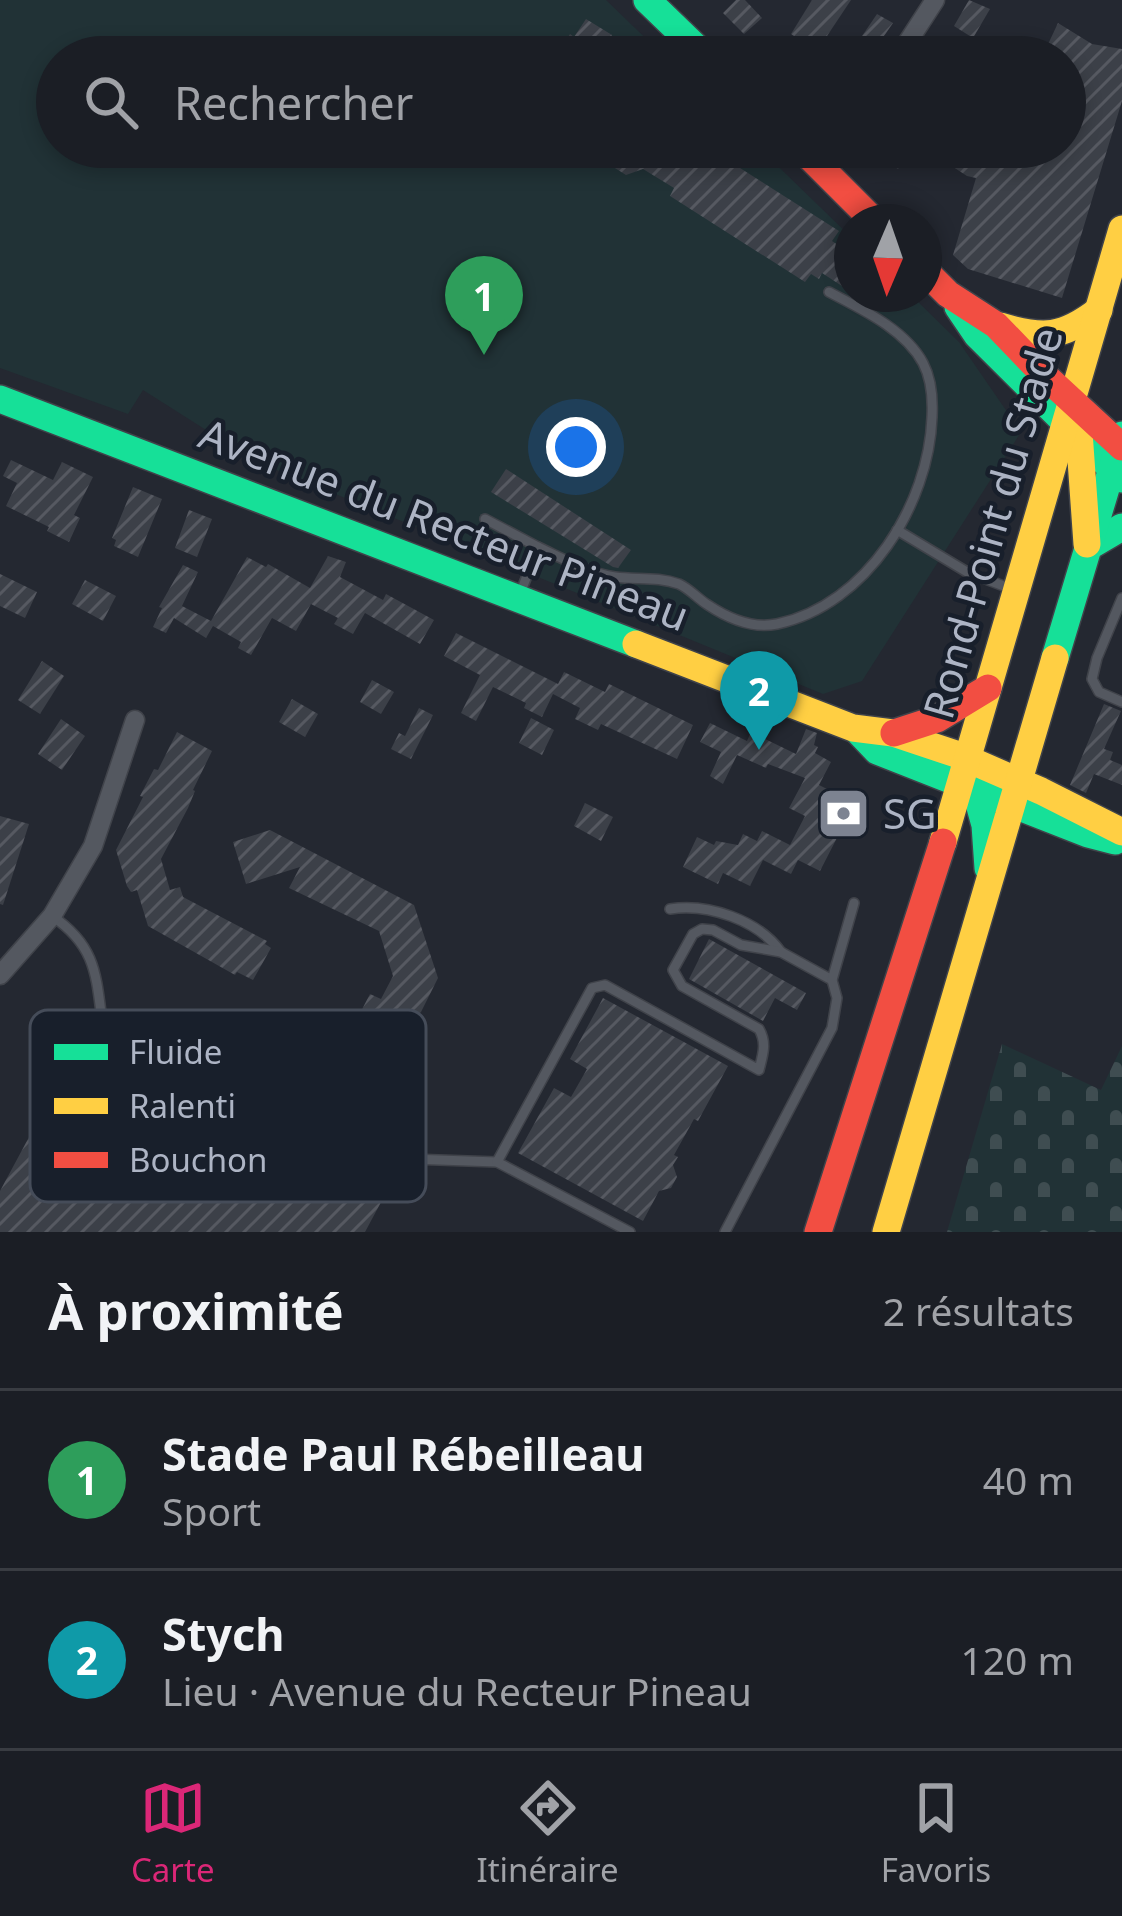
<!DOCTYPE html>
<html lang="fr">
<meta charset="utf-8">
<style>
:root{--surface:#1b1e25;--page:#24272d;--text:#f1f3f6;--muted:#a0a2a7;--line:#393c42;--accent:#db2777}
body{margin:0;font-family:"Noto Sans",sans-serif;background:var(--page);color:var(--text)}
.compass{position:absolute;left:834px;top:204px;width:108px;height:108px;border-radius:50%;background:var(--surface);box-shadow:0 6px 18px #0003;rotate:182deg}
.you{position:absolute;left:576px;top:447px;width:42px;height:42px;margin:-30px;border:9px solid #fff;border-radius:50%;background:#1a73e8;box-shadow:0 0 0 18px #1a73e833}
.badge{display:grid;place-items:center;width:78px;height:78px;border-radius:50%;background:var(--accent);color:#fff;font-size:39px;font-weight:700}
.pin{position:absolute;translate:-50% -99px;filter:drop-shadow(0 3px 6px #0008)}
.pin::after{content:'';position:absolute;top:63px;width:42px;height:36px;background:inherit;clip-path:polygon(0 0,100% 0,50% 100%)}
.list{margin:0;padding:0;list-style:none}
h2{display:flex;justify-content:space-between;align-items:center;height:156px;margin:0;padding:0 48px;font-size:51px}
h2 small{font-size:39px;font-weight:400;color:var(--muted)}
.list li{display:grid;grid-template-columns:78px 1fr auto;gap:36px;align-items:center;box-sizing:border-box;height:180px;padding:0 48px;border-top:3px solid var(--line)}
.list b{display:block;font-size:45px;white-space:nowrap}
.list p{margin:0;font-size:39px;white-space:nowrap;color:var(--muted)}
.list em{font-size:39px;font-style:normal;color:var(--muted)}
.icon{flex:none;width:66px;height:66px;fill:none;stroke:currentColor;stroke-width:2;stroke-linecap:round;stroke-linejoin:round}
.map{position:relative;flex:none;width:1122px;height:1232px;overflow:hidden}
.search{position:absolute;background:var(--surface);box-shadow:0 6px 18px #0003;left:36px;right:36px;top:36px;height:132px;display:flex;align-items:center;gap:30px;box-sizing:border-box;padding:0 42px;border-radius:66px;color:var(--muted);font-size:45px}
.sheet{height:516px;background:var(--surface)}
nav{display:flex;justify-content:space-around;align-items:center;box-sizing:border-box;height:168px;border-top:3px solid var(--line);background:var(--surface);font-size:33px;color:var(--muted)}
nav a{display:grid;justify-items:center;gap:6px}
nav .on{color:var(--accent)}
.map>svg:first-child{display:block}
.cemetery{fill:url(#cemetery-stones)}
.garden{fill:#213236}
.building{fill:url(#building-hatch)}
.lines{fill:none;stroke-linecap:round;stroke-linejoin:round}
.lane-casing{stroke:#40434a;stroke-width:12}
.street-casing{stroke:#40434a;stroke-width:21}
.fast-casing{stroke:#40434a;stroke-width:30}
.slow-casing{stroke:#40434a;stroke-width:30}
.jam-casing{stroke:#40434a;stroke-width:30}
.lane{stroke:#545860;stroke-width:9}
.street{stroke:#545860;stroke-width:18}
.fast{stroke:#16e098;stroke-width:27}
.slow{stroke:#ffcf43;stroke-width:27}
.jam{stroke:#f24e42;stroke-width:27}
.labels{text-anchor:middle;stroke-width:9;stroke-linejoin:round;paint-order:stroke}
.street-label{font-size:42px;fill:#adb4c4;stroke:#181f2b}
.poi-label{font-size:42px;fill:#adb4c4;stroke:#181f2b;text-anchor:start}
.key{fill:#181f2b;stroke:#454c59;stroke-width:3}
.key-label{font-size:33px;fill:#adb4c4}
</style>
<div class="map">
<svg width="1122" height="1232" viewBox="0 0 1122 1232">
<defs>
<pattern id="cemetery-stones" width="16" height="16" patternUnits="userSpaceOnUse" patternTransform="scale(3)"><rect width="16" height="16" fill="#213236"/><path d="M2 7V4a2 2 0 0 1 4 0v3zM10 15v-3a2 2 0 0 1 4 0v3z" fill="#3f4d51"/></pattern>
<pattern id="building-hatch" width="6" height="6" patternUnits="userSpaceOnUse" patternTransform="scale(3)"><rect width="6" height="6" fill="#3c4048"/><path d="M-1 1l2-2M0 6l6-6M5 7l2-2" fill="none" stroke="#565961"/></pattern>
</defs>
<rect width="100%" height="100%" fill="#242831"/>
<!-- cemetery -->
<polygon class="cemetery" points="1002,1044 1101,1090 1122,1046 1122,1232 947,1232"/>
<!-- garden -->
<polygon class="garden" points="0,0 606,0 665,57 57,57 57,147 758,147 852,238 852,294 910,294 959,342 1021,432 862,681 823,694 255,461 143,390 128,414 0,368"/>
<!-- building -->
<g class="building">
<polygon points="736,0 745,0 762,18 744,34 723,13"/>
<polygon points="812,0 851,0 817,51 791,34"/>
<polygon points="969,0 990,9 973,38 954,26"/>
<polygon points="877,14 893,23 877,46 862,36"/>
<polygon points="586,19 612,35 597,57 556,57 570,34 574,37"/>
<polygon points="1058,23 1092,44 1122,49 1122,101 1062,298 968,269 953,255 976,178 967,176 941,159 949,147 1065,147 1065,57 1042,57"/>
<polygon points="591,147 609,147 644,168 656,149 672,158 679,147 696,154 700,147 707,147 839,231 832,241 847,251 839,264 852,273 852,277 845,288 822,273 819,279 811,274 805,282 670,196 674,188 643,169 626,175 588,151"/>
<polygon points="865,147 913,147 898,169"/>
<polygon points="11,460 53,480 62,462 93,477 74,515 80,518 69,542 47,531 49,527 6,506 17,483 3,476"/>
<polygon points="506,469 631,550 618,568 613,567 491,492"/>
<polygon points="133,487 162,499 138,557 114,546 116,540 112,538"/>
<polygon points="189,510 212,519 197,557 175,548"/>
<polygon points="328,556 346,562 340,577 383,600 386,594 434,620 420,644 365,613 353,634 334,624 338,618 311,604 296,631 272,618 251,655 238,648 241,642 213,626 206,638 174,618 166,633 153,627 162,608 159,607 183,565 198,572 182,606 211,621 247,557 266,567 268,564 310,588"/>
<polygon points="0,574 37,592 25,618 0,606"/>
<polygon points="85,580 116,596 103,621 72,604"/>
<polygon points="456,633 558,684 564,672 605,692 609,684 693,725 677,759 601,724 598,730 575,719 580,708 553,694 542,717 524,708 526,703 493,687 476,721 461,713 480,675 444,656"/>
<polygon points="42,661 64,676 40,714 18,700"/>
<polygon points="372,680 394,692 381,714 360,702"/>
<polygon points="292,699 318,714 305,737 279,722"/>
<polygon points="1104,704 1121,711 1104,749 1113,752 1110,760 1122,765 1122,785 1094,774 1086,793 1070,785"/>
<polygon points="419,708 433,715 411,759 391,749 399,733 405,736"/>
<polygon points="531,718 554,730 542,755 519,743"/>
<polygon points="61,719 85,736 62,770 38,754"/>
<polygon points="710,723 747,741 751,732 796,754 806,729 817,733 814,745 818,747 815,753 831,762 819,785 859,805 843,836 839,834 820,871 798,860 791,874 763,860 750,886 723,873 718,884 683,867 697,837 714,845 716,841 738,845 743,834 757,841 762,831 790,845 805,816 789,808 805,778 768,764 766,768 737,755 723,784 710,776 721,752 700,742"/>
<polygon points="177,732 212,751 193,790 195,791 188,808 161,859 170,890 180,887 183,897 267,941 265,944 271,948 253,980 237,972 235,975 148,926 137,890 131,892 127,886 116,850 143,797 140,796 154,769 158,770"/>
<polygon points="585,803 613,817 601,841 574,826"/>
<polygon points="0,816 29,824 3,905 0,904"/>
<polygon points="270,830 414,905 438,978 421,1012 416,1017 411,1014 376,1078 342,1061 350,1045 345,1042 370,994 381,999 393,976 379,931 289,888 300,867 246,884 233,842"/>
<polygon points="709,939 806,993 797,1010 775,998 763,1021 689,979"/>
<polygon points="603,998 728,1066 698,1121 694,1119 674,1155 678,1157 673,1165 677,1177 671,1188 659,1191 643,1221 518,1153 554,1088 571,1097 587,1069 570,1059"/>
<polygon points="64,1072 115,1101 131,1073 269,1147 312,1134 394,1178 365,1232 0,1232 0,1191"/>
</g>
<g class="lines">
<defs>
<g id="lane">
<polyline points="485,519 538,547"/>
<polyline points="897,530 967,572 1009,588"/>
<path d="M520,594L538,547C562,558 588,573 615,577C636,580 658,576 679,584C690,589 698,599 708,605C729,619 752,629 777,624C867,605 929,504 932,417C933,398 932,380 923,363C905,329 861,309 829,292"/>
<polyline points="1122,598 1097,658 1092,679 1099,692 1122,702"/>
<path d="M670,909C708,903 758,920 781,952"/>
<path d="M52,916C98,947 96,978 103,1028"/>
<polyline points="48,1019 103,1028 247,1104 317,1124 381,1158 497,1162 630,1232"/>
<path d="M497,1162L592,988L605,985L759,1070C763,1054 767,1043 759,1029L682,986L673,970L693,934L702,929L713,930L741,945L781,952L832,980"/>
<polyline points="725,1232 832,1028 837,998 832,980 854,903"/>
</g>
<g id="street">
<polyline points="898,57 935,0"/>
<polyline points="821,167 840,147"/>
<polyline points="0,975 52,916 93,846 135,720"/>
</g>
<g id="fast">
<polyline points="647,0 706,57"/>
<polyline points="958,307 977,335 1122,479"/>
<polyline points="0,399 636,644"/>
<polyline points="1088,547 1122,527"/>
<polyline points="1055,658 1122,435"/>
<polyline points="857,730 877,751 1088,834 1115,841"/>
<polyline points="973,782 985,825 988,868"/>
</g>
<g id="slow">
<path d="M1000,326C1043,339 1063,338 1099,310"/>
<polyline points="1079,432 1087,544"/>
<polyline points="636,644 853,728 893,733 956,754 1041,791 1122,832"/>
<polyline points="943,842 1122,229"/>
<polyline points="886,1232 1055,658"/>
</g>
<g id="jam">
<polyline points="800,147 875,222"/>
<polyline points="924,270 948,294 996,325 1046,377 1122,447"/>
<polyline points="894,733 937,719 988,688"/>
<polyline points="818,1232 943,842"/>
</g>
</defs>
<!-- lane casing -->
<use href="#lane" class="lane-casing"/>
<!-- street casing -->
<use href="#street" class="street-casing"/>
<!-- fast casing -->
<use href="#fast" class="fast-casing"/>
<!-- slow casing -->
<use href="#slow" class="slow-casing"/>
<!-- jam casing -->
<use href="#jam" class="jam-casing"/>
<!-- lane -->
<use href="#lane" class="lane"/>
<!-- street -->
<use href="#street" class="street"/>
<!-- fast -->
<use href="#fast" class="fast"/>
<!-- slow -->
<use href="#slow" class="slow"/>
<!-- jam -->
<use href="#jam" class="jam"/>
</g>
<!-- icons -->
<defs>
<symbol id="bank-square" viewBox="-11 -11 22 22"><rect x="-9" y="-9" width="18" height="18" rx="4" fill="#7d8391" stroke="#181f2b"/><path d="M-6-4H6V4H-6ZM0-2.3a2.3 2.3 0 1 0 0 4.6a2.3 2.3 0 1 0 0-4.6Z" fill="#fff"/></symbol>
</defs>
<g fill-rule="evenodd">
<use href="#bank-square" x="814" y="784" width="59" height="59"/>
</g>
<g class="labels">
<!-- street labels -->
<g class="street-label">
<text transform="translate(993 523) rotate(-74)" y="15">Rond-Point du Stade</text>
<text transform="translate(444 525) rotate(21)" y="15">Avenue du Recteur Pineau</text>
</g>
<!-- poi labels -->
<g class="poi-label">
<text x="883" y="829">SG</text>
</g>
</g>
<!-- legend -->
<rect x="30" y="1010" width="396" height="192" rx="18" class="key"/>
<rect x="54" y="1044" width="54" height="16" fill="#16e098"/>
<rect x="54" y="1098" width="54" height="16" fill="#ffcf43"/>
<rect x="54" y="1152" width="54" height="16" fill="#f24e42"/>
<g class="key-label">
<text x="129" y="1064">Fluide</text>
<text x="129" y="1118">Ralenti</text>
<text x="129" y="1172">Bouchon</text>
</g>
</svg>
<svg class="compass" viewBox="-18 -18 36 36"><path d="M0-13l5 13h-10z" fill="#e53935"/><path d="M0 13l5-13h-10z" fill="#a0a2a7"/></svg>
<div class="you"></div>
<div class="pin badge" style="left:484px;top:355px;background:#2e9e5b">1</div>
<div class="pin badge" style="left:759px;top:750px;background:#0f9aa8">2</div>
<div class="search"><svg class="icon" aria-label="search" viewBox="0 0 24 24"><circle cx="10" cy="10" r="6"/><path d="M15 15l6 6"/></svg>Rechercher</div>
</div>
<section class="sheet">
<h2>À proximité<small>2 résultats</small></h2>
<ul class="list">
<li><span class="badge" style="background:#2e9e5b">1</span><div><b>Stade Paul Rébeilleau</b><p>Sport</p></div><em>40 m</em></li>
<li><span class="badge" style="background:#0f9aa8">2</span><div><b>Stych</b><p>Lieu · Avenue du Recteur Pineau</p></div><em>120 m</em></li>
</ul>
</section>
<nav>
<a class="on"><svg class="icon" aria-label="map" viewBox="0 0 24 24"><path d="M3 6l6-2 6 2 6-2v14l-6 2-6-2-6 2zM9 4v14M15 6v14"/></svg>Carte</a>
<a><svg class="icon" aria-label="directions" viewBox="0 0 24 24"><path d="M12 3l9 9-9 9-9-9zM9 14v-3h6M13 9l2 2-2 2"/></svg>Itinéraire</a>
<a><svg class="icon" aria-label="saved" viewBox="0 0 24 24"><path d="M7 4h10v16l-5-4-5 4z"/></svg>Favoris</a>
</nav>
